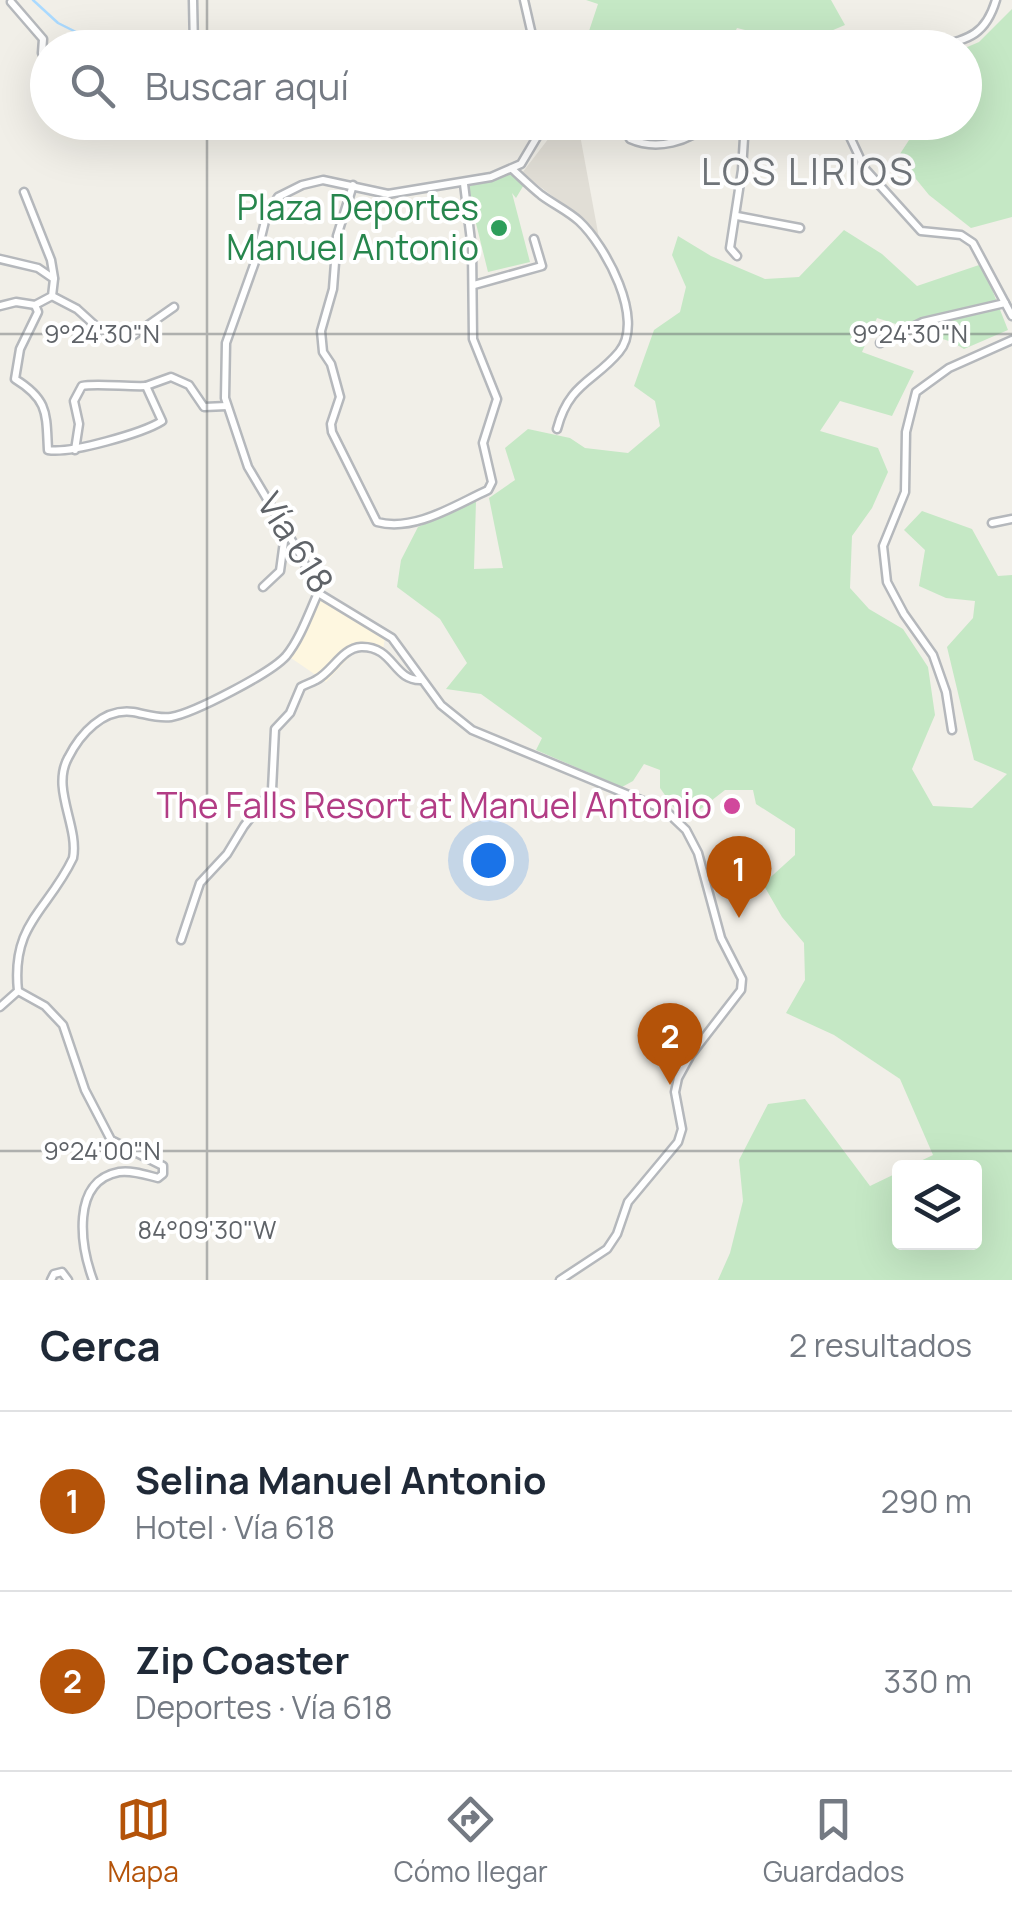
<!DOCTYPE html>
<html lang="es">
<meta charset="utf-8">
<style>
:root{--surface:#fff;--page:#f2f2f3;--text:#1f2937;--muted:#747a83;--line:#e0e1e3;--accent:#b45309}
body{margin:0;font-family:Manrope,sans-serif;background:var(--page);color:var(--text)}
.controls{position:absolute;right:30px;bottom:30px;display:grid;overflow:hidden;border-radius:10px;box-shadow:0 10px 40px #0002}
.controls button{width:90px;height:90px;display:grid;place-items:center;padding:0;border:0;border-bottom:2px solid var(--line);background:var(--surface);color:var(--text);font:50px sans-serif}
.you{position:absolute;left:488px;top:860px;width:35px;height:35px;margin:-25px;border:8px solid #fff;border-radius:50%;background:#1a73e8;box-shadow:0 0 0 15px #1a73e833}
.badge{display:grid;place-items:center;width:65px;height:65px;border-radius:50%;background:var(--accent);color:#fff;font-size:32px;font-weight:700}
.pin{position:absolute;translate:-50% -82px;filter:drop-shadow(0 2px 5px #0008)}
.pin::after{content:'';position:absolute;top:52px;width:35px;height:30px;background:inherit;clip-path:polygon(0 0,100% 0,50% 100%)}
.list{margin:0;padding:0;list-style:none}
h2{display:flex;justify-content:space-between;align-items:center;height:130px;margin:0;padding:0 40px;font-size:42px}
h2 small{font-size:32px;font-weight:400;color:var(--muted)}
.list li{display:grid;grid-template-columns:65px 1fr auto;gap:30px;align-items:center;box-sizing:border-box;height:180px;padding:0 40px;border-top:2px solid var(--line)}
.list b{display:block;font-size:38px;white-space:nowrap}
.list p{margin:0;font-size:32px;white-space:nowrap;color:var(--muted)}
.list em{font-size:32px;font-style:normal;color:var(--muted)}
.icon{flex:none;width:55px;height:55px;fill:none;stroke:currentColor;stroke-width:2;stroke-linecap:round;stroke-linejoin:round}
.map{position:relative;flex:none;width:1012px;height:1280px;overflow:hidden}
.search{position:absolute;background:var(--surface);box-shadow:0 10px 40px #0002;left:30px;right:30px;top:30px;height:110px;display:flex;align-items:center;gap:25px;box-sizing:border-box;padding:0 35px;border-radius:55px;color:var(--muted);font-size:38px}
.sheet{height:490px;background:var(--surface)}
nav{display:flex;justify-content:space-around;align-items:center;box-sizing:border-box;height:140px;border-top:2px solid var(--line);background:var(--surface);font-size:28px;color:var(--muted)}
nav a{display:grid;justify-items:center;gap:5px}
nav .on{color:var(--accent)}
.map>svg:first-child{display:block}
.commercial{fill:#fef7e0}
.education{fill:#e1ded6}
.green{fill:#c5e8c5}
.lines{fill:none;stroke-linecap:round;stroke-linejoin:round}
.stream{stroke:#aadaff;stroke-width:2.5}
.minor-casing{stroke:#b5b8bc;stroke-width:11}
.minor{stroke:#fff;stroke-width:6}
.ticks{fill:none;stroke:#5f6368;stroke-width:2.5;stroke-opacity:0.45}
.leisure-dot{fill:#2e9e5b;stroke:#fff;stroke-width:4}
.hotel-dot{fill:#d1479c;stroke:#fff;stroke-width:4}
.labels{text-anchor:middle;stroke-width:8;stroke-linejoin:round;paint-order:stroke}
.leisure-label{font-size:35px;fill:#27864d;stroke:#fff;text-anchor:end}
.street-label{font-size:35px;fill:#5f6368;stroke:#fff}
.hotel-label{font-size:35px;fill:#b23c85;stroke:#fff;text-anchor:end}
.neighbourhood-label{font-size:38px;letter-spacing:2.5px;fill:#70757a;stroke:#fff}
.ticks-label{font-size:25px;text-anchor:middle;fill:#5f6368;stroke:#fff;stroke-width:8;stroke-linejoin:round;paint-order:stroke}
</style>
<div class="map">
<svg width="1012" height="1280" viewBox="0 0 1012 1280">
<rect width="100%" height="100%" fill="#f1efe8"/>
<!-- commercial -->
<polygon class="commercial" points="321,599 385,636 383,652 356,650 326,682 291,658"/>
<!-- education -->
<polygon class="education" points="580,135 599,238 579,216 522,173 549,138"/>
<!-- green -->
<g class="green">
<polygon points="586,0 831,0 845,25 812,39 815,47 780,47 777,38 737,28 728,47 606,47 587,37 598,4"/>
<polygon points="1012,9 1012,217 971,228 929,195 898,157 911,137 926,123 964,122 965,89 967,86 965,48 979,42"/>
<polygon points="513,172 525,183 516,198 512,193 530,262 488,272 467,187"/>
<polygon points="844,230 882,254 917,286 982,264 1008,330 964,349 952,342 877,318 862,352 914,371 892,416 840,401 820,431 878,448 888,472 872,508 852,536 850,588 869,609 903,629 928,667 935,715 912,769 933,806 972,808 1007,774 974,760 947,647 973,618 975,601 946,598 919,586 925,550 904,530 922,511 972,529 998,576 1012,575 1012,1280 718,1280 730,1253 743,1201 739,1160 768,1104 805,1099 870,1186 899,1172 900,1242 974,1242 974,1168 908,1167 933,1155 900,1079 834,1035 786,1013 805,980 804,943 782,917 763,884 795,855 795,829 756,804 753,790 725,790 684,822 660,788 660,770 644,764 633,781 622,787 536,750 542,738 481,694 446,689 467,663 440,619 397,587 401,560 418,527 476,501 474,569 503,568 489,498 515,480 505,448 528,429 570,438 585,448 628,453 660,426 655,401 634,386 654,330 680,312 686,287 672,255 678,236 711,256 765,279 799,277"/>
</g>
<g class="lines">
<!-- stream -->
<polyline class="stream" points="33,0 58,23 108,48"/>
<defs>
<g id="minor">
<polyline points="193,0 194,48"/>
<polyline points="524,0 535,48"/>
<polyline points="11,2 43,39 42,53 48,64"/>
<path d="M932,48C967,39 985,37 996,0"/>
<polyline points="546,122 521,164 491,177 388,194 323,180 302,185 278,197 266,217 255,262 226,343 225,398 248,467 301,556 318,593 392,638 441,705 472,730 665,810 686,830 698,853 721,938 742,979 741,990 690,1056 678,1078 675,1092 682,1129 678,1142 628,1202 617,1234 607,1249 560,1280"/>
<path d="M622,122L630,139C657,151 689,142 710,122"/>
<polyline points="843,122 865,169 921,231 961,235 973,243 1012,316"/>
<path d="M512,169C521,177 531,187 541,195C553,204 568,211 579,221C605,245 646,320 619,352C594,382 569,383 557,429"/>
<path d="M353,185L337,236L333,289L321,331L323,352L331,364L340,397L331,424L332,432L377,522C415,532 455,505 488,490L492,482L483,443L497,399L473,339L472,249L464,184"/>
<polyline points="24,192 51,260 54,278"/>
<polyline points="737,216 800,228"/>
<polyline points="737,256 730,248 742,170 745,122"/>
<polyline points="0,259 38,268 54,279 52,296 35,305"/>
<polyline points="474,285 542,266 534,239"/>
<polyline points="52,296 77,309 110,339 134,335 174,307"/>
<path d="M35,305L38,312L20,349L15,379C49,400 46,414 48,450C70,454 143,433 162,421L146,386L171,377L189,385L204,407L227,406"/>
<polyline points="0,306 16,302 35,305"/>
<polyline points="880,343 923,322 1005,303"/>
<path d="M75,450L79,424L74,401L82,386C95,383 129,387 146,386"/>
<polyline points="992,523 1012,519"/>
<polyline points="263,587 280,571 285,534"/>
<polyline points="952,730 946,692 933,655 904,614 887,582 883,546 905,492 906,432 916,392 949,368 1012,340"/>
<path d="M181,940L200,883L227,854L244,826L272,790L275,729L290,713L301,687C306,684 311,683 316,680C332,672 342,648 361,647C394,646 393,681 421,680"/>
<path d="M18,991L45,1006L63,1025L85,1090L111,1140L163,1166V1174L158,1178C146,1175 132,1170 119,1172C70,1181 81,1247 93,1280"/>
<path d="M0,1007L18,991C11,923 48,911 73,858C79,826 51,789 68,758C80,734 103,708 133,712C145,714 158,719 171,717C194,713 271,673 286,656C300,639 309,613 318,593"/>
<polyline points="51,1280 54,1274 62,1272 68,1280"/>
</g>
</defs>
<!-- minor casing -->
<use href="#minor" class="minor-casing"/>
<!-- minor -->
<use href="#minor" class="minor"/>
</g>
<!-- ticks -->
<path class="ticks" d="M207,0V48M207,122V1280M0,334H1012M0,1151H1012"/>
<!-- markers -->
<circle class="leisure-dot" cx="499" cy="228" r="10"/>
<circle class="hotel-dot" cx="732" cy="806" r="10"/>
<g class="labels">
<!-- leisure labels -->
<g class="leisure-label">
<text x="479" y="220">Plaza Deportes<tspan x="479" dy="40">Manuel Antonio</tspan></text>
</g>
<!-- street labels -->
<g class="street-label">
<text transform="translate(295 543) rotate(58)" y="12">Vía 618</text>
</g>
<!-- hotel labels -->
<g class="hotel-label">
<text x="712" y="818">The Falls Resort at Manuel Antonio</text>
</g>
<!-- neighbourhood labels -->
<g class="neighbourhood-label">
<text x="808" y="185">LOS LIRIOS</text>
</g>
</g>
<g class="ticks-label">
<text x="102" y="343">9°24'30"N</text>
<text x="910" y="343">9°24'30"N</text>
<text x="102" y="1160">9°24'00"N</text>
<text x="207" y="1239">84°09'30"W</text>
</g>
</svg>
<div class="controls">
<button><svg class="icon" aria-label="layers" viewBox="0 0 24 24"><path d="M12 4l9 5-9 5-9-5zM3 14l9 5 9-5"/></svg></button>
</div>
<div class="you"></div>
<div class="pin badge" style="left:739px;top:918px">1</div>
<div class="pin badge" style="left:670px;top:1085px">2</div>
<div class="search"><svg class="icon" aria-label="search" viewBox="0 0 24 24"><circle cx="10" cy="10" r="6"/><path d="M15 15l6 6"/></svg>Buscar aquí</div>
</div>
<section class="sheet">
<h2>Cerca<small>2 resultados</small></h2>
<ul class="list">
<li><span class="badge">1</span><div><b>Selina Manuel Antonio</b><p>Hotel · Vía 618</p></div><em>290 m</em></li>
<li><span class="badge">2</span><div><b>Zip Coaster</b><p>Deportes · Vía 618</p></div><em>330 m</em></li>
</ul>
</section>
<nav>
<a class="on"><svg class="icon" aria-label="map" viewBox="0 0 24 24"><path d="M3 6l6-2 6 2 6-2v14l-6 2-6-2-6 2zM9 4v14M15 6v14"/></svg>Mapa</a>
<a><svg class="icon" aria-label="directions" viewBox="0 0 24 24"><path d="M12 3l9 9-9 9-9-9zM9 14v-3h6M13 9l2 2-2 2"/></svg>Cómo llegar</a>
<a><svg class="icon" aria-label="saved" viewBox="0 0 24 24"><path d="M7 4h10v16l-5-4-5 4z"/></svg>Guardados</a>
</nav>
